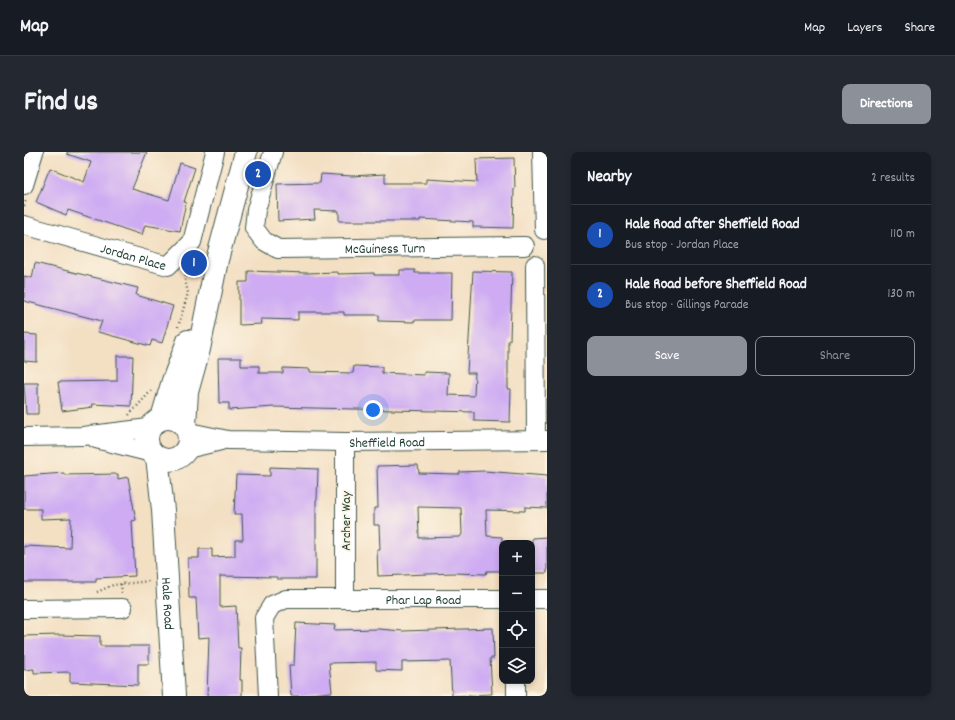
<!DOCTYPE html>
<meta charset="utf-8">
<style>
:root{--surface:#171b24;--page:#242831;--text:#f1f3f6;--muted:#9ea1a6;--line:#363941;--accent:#8c9099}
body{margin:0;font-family:Dekko,sans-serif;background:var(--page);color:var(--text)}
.controls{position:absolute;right:12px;bottom:12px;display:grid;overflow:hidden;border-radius:8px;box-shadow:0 2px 6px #0003}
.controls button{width:36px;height:36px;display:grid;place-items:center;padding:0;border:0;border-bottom:1px solid var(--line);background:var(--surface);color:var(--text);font:20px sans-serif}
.you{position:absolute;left:349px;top:258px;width:14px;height:14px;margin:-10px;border:3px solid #fff;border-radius:50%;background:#1a73e8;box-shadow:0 0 0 6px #1a73e833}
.badge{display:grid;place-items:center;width:26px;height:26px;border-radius:50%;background:var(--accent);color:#fff;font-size:13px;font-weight:700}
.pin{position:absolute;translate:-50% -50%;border:2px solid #fff;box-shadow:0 1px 4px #0006}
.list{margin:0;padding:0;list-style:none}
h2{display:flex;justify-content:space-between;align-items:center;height:52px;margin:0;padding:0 16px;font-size:17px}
h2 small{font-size:13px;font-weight:400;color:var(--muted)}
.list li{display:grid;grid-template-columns:26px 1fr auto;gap:12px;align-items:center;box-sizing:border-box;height:60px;padding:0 16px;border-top:1px solid var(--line)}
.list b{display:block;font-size:15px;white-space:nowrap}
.list p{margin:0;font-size:13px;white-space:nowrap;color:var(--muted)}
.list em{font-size:13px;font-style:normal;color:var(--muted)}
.actions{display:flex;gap:8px;padding:12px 16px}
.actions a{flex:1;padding:9px 0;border:1px solid var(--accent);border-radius:8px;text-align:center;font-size:14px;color:var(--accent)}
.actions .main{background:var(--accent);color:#fff}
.icon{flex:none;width:22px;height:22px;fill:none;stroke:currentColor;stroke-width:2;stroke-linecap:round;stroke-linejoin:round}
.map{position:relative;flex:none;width:523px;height:544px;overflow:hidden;border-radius:8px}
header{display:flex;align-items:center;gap:24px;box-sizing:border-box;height:56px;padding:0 20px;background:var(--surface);border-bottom:1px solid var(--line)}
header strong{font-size:19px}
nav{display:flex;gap:22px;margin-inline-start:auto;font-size:14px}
.intro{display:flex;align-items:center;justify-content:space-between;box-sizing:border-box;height:96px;padding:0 24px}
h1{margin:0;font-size:28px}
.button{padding:10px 18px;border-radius:8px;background:var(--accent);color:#fff;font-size:14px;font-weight:700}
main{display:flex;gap:24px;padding:0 24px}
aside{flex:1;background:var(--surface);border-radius:8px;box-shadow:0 2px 6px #0003}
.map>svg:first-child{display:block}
.building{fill:#ceabf3;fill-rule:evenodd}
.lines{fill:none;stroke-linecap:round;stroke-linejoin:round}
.minor-casing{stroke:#3f5549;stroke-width:20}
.major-casing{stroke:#3f5549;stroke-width:24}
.path{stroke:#3f5549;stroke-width:2.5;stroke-dasharray:1 3;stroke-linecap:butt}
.minor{stroke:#fff;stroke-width:18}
.major{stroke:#fff;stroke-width:22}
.labels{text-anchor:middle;stroke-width:3.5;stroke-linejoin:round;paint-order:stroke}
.street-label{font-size:14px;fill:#1f3d34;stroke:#fcf5e5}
</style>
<header>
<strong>Map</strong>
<nav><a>Map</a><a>Layers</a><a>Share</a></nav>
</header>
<div class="intro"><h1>Find us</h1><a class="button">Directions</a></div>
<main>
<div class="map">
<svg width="523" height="544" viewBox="0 0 523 544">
<rect width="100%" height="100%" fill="#fcf5e5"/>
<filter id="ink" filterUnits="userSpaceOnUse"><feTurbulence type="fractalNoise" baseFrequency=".025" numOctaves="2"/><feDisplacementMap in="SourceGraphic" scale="8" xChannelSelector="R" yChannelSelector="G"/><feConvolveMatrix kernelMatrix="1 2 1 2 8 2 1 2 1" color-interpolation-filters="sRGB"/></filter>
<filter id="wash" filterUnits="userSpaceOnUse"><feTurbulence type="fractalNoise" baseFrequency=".012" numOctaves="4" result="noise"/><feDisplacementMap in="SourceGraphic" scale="16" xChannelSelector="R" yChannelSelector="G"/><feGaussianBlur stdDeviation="0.9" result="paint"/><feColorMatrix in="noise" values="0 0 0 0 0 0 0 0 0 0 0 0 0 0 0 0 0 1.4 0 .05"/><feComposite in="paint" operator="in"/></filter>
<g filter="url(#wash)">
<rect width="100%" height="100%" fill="#f3dfc2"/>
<g id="blocks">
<!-- building -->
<g class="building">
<polygon points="43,0 123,0 108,37 145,48 156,11 171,16 160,50 162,50 156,79 121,73 118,83 44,58 42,63 12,50 26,16 60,30 67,10 43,2"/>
<polygon points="490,6 491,37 490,37 489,76 449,75 449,70 396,67 396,69 315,69 315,59 290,58 291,67 254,69 253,32 296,31 297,22 328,24 361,22 361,31 402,31 402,27 453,30 452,7"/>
<polygon points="11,111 114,136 112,143 149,154 138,191 128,188 126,194 74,180 78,169 0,149 0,124 8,126"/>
<polygon points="376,118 391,118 391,121 428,121 427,168 390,168 390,170 355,169 355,163 320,163 320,160 274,160 274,168 237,167 238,172 215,173 215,130 224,130 224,119 283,121 314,120 314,122 350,121 350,123 376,123"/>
<polygon points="449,119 488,120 486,188 484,188 484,237 487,237 486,270 450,269 450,260 250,255 205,258 205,251 195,251 194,206 217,206 217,214 235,214 235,221 259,221 259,216 286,217 286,220 329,221 330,214 358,215 358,221 400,223 400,220 425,221 424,243 450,244 451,221 443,221"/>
<polygon points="0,182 13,183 13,210 0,209"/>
<polygon points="93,204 109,204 107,254 68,252 69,255 38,259 34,230 93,229"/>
<polygon points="0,231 14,231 14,262 2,262"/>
<path d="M394,313L395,321L435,322V320L460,319L523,324V356L501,355V359L462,358L463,384L478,385V419H463L462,422L429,421L354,424L353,398H356L355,373H350V356H354L353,314ZM394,355L437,356L438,382L436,385L395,386Z"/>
<polygon points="246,315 294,317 293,348 292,348 292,427 253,427 253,425 196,424 196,455 212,454 214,496 217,496 216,528 218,528 218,544 183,544 185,485 174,486 172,446 165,446 164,406 175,406 175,397 188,397 188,405 211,404 211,388 219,388 218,362 210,362 212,323 246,324"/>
<polygon points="40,321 40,323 94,322 94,327 104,325 112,368 108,369 111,424 72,426 72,430 0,430 0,394 46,396 47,366 17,367 17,357 0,357 0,324"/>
<polygon points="523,385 523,421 508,421 508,386"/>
<polygon points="272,471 311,473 310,478 354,477 379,479 469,476 470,506 466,506 468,542 428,544 426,509 378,510 378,519 352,518 352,510 305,511 308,540 285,542 286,544 267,544 265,513 270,513"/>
<polygon points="35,483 76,484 76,494 125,494 125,512 114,512 114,533 46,530 46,520 10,521 10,517 0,518 0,484"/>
</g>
</g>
</g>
<g filter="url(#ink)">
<use href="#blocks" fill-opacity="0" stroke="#3f5549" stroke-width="1"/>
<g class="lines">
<defs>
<g id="minor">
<path id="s1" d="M249,0L232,58L230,76L240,89L254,97L501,94"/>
<polyline points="518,0 520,78"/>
<polyline points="0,33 10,0"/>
<path id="s2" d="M0,73L144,114L168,90L191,0"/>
<polyline points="511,113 512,288"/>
<path id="s3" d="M165,280L204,288L321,290L523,288"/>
<polyline points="0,285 59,284 125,276"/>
<polyline points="72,287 128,301"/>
<polyline points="321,290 321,447"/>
<polyline points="163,297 197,289"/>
<polyline points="508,447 523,447"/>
<polyline points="0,457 99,456"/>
<polyline points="492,529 492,544"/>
<path id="s4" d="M244,544L240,466L248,453L262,447H478"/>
</g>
<g id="major">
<circle cx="144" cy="287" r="21"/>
<polyline points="138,266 149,229 164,189"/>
<polyline points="161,273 163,240 175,197 193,108 222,0"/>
<path id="s5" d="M133,305L139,358L150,544"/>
</g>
</defs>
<!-- minor casing -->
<use href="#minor" class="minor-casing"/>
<!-- major casing -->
<use href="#major" class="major-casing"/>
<!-- path -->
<g class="path">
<polyline points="0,54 2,48"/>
<polyline points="154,175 164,141 161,127 164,116"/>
<polyline points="105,263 127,239"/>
<polyline points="97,432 98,441"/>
<polyline points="73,440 89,433 126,429"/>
</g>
<!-- minor -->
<use href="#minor" class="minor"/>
<!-- major -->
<use href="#major" class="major"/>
</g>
</g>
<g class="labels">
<!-- street labels -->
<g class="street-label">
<text dy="5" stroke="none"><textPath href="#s1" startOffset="218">McGuiness Turn</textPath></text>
<text dy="5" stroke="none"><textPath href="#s2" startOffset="114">Jordan Place</textPath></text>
<text dy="5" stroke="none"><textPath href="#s3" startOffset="199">Sheffield Road</textPath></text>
<text transform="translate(321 369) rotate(-90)" y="5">Archer Way</text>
<text dy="5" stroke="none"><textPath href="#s4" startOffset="246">Phar Lap Road</textPath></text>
<text dy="5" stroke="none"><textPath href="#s5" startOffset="147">Hale Road</textPath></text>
</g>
</g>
</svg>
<div class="controls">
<button>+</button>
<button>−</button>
<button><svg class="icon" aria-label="locate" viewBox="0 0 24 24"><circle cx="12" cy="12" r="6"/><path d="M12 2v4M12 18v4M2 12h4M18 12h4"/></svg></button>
<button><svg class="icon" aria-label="layers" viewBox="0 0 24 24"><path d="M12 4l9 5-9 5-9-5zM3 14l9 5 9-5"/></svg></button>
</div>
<div class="you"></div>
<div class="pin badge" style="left:170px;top:111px;background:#1a4fb4">1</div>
<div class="pin badge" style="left:234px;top:22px;background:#1a4fb4">2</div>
</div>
<aside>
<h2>Nearby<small>2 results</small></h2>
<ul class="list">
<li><span class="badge" style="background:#1a4fb4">1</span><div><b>Hale Road after Sheffield Road</b><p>Bus stop · Jordan Place</p></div><em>110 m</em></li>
<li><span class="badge" style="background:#1a4fb4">2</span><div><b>Hale Road before Sheffield Road</b><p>Bus stop · Gillings Parade</p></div><em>130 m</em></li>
</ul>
<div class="actions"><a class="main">Save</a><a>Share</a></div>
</aside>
</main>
